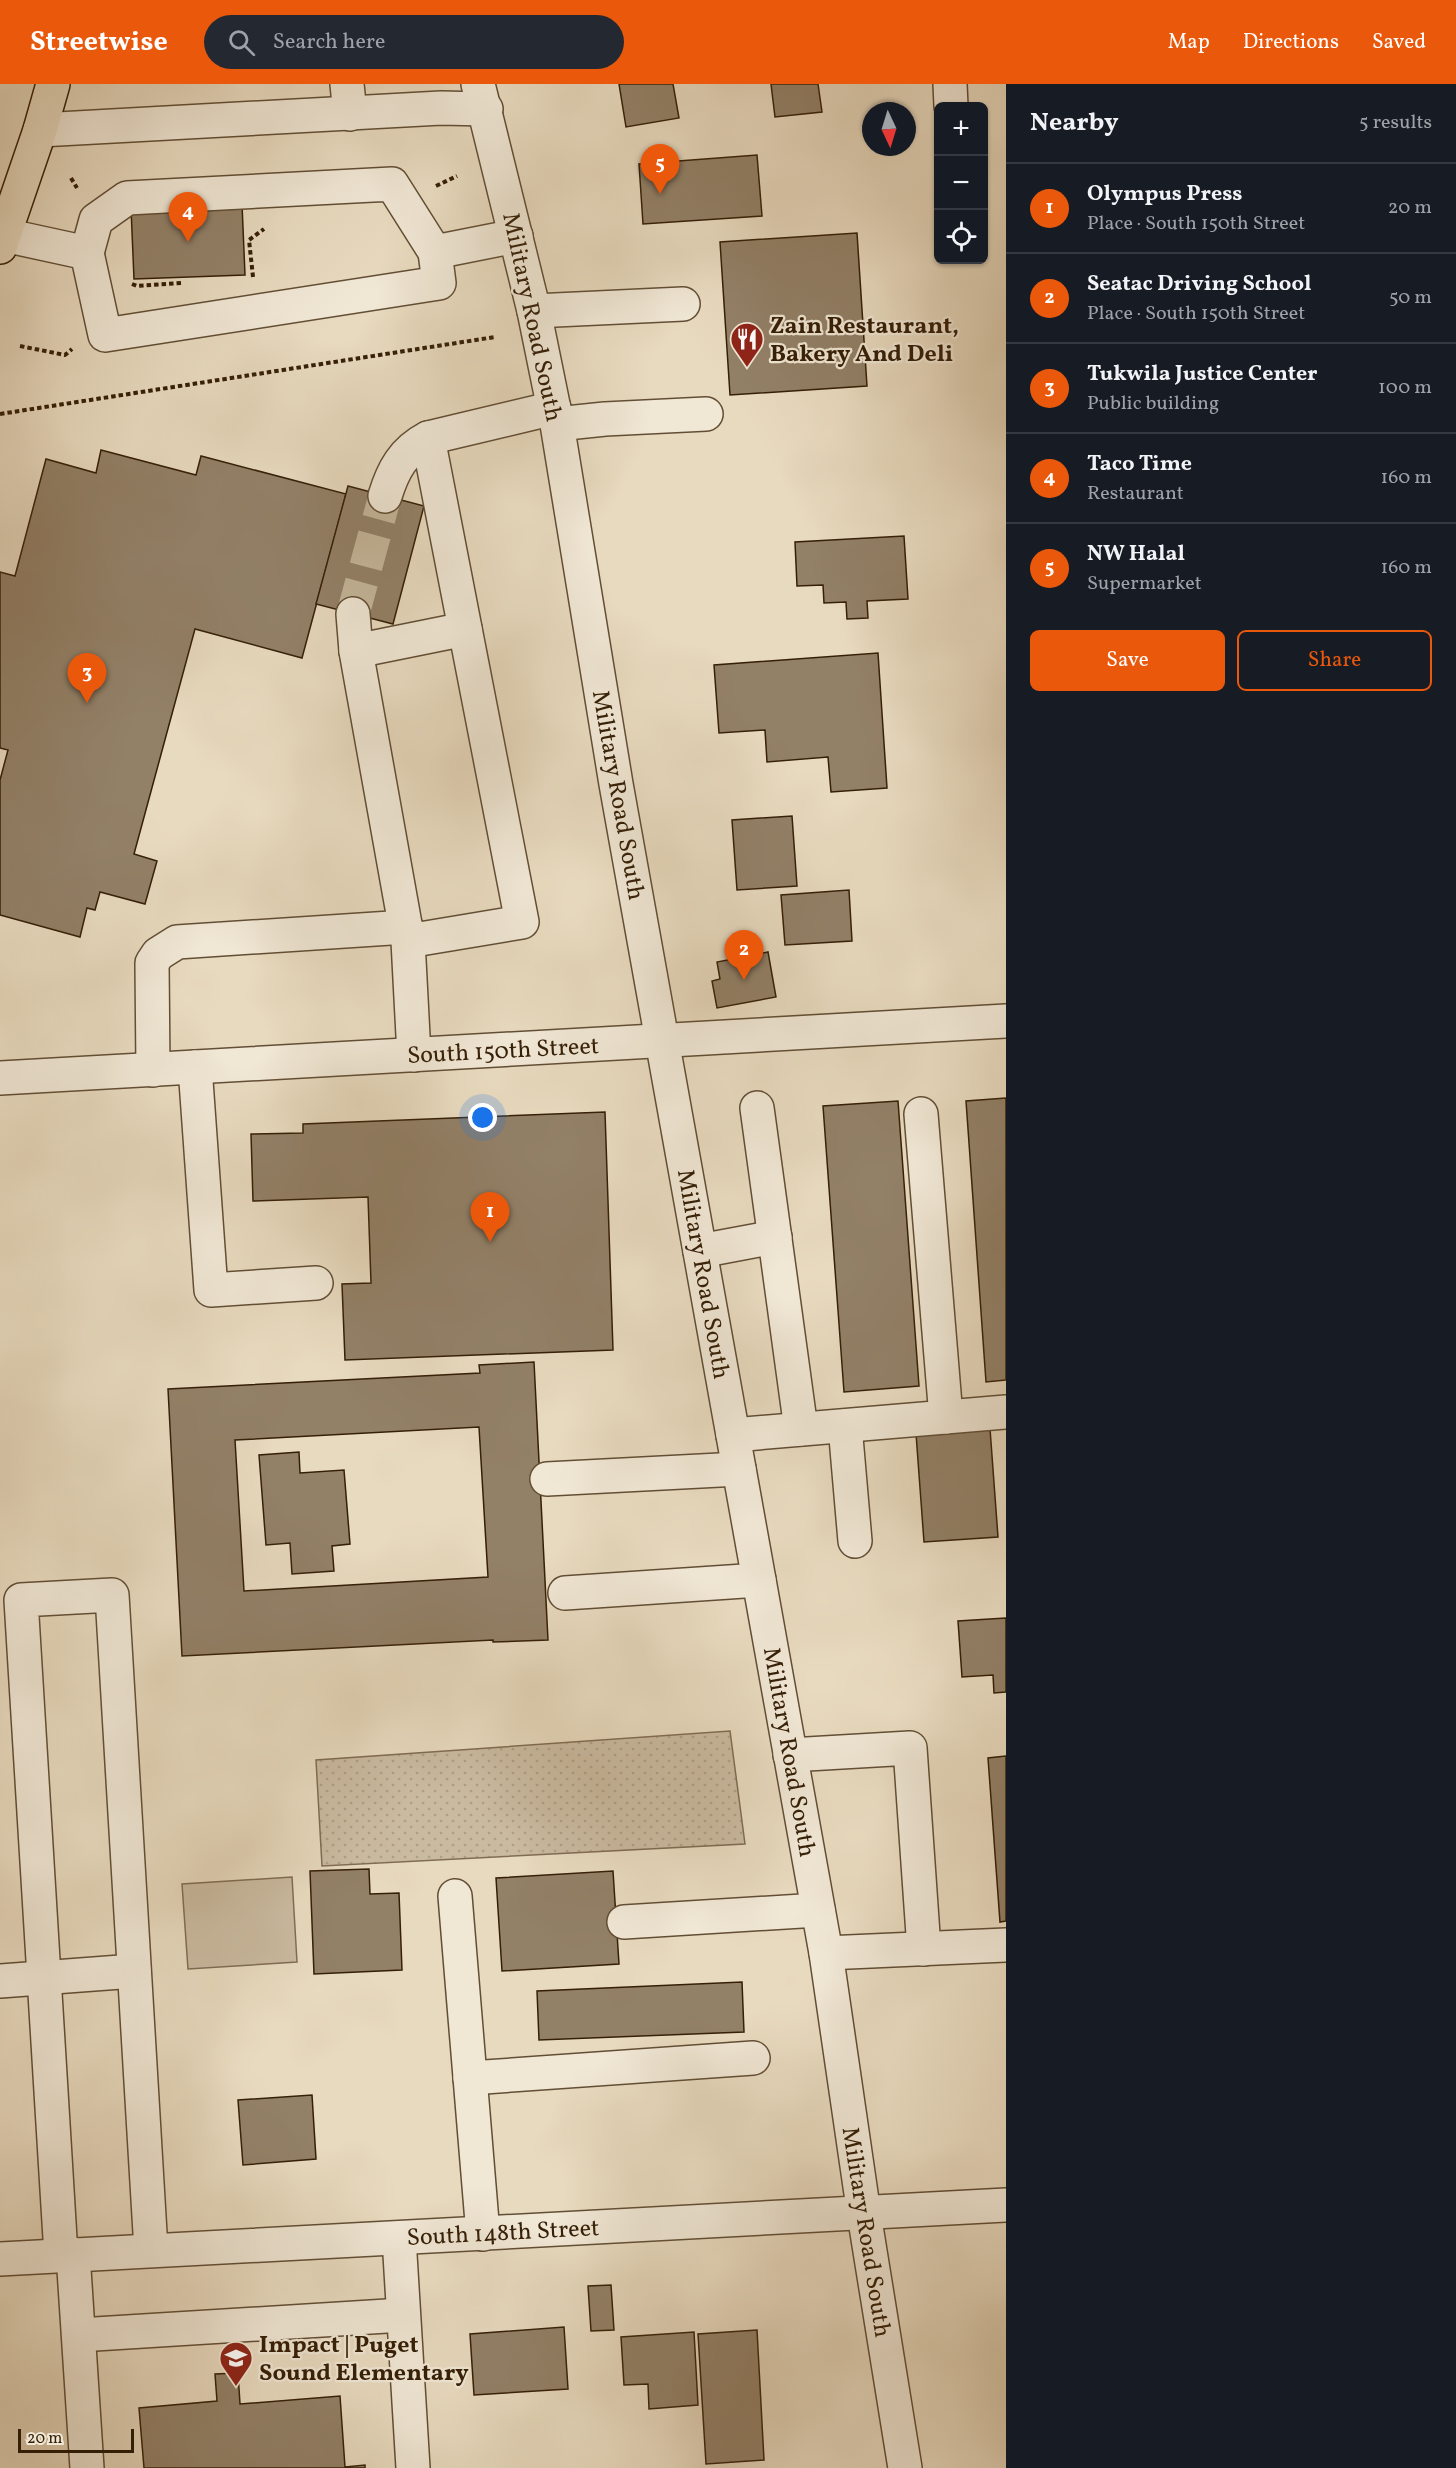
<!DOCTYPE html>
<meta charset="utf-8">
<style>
:root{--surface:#171b24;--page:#242831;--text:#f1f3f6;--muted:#9ea1a6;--line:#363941;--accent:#ea580c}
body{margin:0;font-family:Vollkorn,serif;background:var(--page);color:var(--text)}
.controls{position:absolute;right:18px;top:18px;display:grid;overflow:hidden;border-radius:9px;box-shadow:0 2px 4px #0004}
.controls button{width:54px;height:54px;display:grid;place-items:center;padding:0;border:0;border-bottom:2px solid var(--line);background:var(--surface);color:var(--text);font:30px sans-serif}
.compass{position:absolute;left:862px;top:18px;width:54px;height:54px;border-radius:50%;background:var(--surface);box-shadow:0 2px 4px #0004;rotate:176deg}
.scale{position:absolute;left:18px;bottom:15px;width:116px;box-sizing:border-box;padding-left:6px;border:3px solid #351f07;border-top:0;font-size:16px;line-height:21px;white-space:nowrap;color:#351f07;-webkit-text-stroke:4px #f0e7d5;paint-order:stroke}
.you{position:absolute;left:483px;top:1034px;width:21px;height:21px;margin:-15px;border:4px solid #fff;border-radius:50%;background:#1a73e8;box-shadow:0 0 0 9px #1a73e833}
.badge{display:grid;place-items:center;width:39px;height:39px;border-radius:50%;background:var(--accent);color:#fff;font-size:20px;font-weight:700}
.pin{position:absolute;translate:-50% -50px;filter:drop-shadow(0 2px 3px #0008)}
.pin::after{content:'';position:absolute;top:32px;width:21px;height:18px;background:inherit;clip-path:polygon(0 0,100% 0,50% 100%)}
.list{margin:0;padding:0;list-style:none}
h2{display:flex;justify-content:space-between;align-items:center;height:78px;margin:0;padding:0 24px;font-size:26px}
h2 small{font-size:20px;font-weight:400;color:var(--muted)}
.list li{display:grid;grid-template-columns:39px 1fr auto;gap:18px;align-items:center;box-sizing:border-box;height:90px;padding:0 24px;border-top:2px solid var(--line)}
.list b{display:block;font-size:22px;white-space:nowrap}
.list p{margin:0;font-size:20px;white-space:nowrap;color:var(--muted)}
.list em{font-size:20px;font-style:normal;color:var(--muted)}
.actions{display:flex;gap:12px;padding:18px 24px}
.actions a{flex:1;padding:14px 0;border:2px solid var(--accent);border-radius:9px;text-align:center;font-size:21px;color:var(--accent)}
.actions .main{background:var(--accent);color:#fff}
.icon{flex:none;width:33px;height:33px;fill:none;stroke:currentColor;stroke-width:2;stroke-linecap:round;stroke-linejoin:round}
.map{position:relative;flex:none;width:1006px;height:2384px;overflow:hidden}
header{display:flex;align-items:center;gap:36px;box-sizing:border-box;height:84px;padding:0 30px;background:var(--accent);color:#fff}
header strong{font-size:28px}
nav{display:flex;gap:33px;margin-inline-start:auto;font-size:21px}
.search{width:420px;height:54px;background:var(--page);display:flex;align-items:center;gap:15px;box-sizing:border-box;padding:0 21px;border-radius:33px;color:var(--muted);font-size:22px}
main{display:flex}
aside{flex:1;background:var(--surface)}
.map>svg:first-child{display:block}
.green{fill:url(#green-dots);stroke:#806c54;stroke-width:1.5}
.pitch{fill:#cabaa0;stroke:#806c54;stroke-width:1.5}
.building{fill:#928067;stroke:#351f07;stroke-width:1.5;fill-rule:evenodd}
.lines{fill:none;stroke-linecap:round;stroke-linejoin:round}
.minor-tunnel{stroke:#c4b59a;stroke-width:33;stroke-dasharray:33 16;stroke-linecap:butt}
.minor-casing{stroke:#624e35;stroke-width:36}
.major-casing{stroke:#351f07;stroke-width:36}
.path{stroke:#351f07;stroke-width:4;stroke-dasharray:4.5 3;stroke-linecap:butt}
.minor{stroke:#f0e7d5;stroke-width:33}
.major{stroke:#e8dabf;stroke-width:33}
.labels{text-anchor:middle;stroke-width:4.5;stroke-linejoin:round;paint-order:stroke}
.street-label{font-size:24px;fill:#351f07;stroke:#f0e7d5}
.poi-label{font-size:24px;font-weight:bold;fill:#351f07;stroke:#f0e7d5;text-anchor:start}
</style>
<header>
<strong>Streetwise</strong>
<div class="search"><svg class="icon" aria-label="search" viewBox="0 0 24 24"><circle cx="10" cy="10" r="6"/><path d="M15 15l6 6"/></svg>Search here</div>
<nav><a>Map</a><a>Directions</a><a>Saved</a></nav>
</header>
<main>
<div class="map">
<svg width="1006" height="2384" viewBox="0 0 1006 2384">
<defs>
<pattern id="green-dots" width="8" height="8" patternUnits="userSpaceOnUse" patternTransform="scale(1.5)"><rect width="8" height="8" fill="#cabaa0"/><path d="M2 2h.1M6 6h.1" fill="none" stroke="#ae9f88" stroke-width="1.8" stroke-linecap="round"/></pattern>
</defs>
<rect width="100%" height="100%" fill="#e8dabf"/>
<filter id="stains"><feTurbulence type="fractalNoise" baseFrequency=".00333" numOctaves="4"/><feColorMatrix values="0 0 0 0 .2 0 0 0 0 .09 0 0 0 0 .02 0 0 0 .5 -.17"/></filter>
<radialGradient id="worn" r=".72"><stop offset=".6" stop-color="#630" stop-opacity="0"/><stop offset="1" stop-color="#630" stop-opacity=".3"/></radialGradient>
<!-- green -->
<polygon class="green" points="730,1647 745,1760 322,1782 316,1676"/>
<!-- pitch -->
<polygon class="pitch" points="292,1793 297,1878 188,1885 182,1800"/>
<!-- building -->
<g class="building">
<polygon points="619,0 673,0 679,34 626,43"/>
<polygon points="771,0 818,0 822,28 775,33"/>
<polygon points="757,71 762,132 643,140 639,80"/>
<polygon points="242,120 245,191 134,195 131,124"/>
<polygon points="857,149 867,302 730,311 720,158"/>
<polygon points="101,366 196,391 201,372 346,410 302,574 195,545 134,770 157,777 145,820 100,808 95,826 87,824 80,853 0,831 0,696 8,666 0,664 0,488 15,492 46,375 96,389"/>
<polygon points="348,402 424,422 393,540 316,520"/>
<polygon points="904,452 908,515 867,517 868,534 847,535 846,518 824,519 823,501 797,502 795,458"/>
<polygon points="878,569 887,704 831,708 828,673 767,678 765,646 719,649 714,581"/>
<polygon points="792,732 797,802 737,806 732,736"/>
<polygon points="849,806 852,857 785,861 781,811"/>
<polygon points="768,868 776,913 717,924 712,897 720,895 717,878"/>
<polygon points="1006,1014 1006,1296 986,1298 966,1017"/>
<polygon points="898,1017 919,1302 844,1308 823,1022"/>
<polygon points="605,1028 613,1266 345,1276 342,1200 371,1199 368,1113 253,1117 251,1050 303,1049 303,1040"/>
<path d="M534,1278L548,1556L493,1558V1556L182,1572L168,1305L480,1289L479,1281ZM479,1343L488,1493L244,1507L235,1356Z"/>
<polygon points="989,1331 998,1453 924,1458 915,1336"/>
<polygon points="299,1368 300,1389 344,1386 350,1460 332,1462 334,1487 292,1490 290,1459 266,1461 259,1371"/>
<polygon points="1006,1534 1006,1608 994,1609 993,1591 962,1593 958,1537"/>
<polygon points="1006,1672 1006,1837 1000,1838 988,1674"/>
<polygon points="369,1785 370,1810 399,1809 402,1886 314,1890 310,1787"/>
<polygon points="613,1787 619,1880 502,1887 496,1794"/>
<polygon points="742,1898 744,1948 539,1956 537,1907"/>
<polygon points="312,2011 316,2075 243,2081 238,2016"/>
<polygon points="611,2201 614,2246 591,2247 588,2202"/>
<polygon points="564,2243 568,2305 474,2311 470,2250"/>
<polygon points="757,2246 764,2376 706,2380 698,2250"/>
<polygon points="694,2248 698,2321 649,2325 648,2300 624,2301 621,2253"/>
<polygon points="238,2289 240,2320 340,2312 345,2383 365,2381 365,2384 144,2384 139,2324 217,2317 215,2290"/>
</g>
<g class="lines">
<!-- minor-tunnel -->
<polyline class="minor-tunnel" points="353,530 385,412"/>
<defs>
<g id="minor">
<polyline points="347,0 350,30"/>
<polyline points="478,0 534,227 557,340 616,700 826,1869 864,2130 905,2384"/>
<polyline points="950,0 951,22"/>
<polyline points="40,46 441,24 486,25"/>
<polyline points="4,151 87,169 105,251 439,199 435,168 516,152"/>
<polyline points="87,169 96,136 127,114 392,100 435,168"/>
<polyline points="534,227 683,220"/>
<polyline points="557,340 605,335 706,330"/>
<path d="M385,412C393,386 403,367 428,354L554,324"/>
<polyline points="353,530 356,567 408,857 414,971"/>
<polyline points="356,567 465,545"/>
<polyline points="408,857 522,838 428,354"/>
<polyline points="195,983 211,1206 316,1199"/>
<polyline points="153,986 152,879 158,870 177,858 406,843"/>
<polyline points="0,994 1006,937"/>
<polyline points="757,1024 801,1345"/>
<polyline points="921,1030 946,1333"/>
<polyline points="700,1167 775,1153"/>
<polyline points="845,1342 855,1457"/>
<polyline points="733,1351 1006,1328"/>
<polyline points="547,1395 739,1385"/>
<polyline points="565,1509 759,1496"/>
<polyline points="790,1671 910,1664 924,1865"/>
<polyline points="455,1812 483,2150"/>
<polyline points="624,1838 818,1826"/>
<polyline points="826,1869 1006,1861"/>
<polyline points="0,1897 134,1887"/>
<polyline points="470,1994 753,1974"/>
<polyline points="399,2154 413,2384"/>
<polyline points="73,2170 87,2384"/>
<polyline points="61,2171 21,1516 112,1511 151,2166"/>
<polyline points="0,2175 1006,2121"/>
<polyline points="79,2251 403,2231"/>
</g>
<polyline id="major" points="0,163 40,46 53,0"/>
</defs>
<!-- minor casing -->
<use href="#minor" class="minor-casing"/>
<!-- major casing -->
<use href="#major" class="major-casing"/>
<!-- path -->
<g class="path">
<polyline points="71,94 77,104"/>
<polyline points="436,102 457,92"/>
<polyline points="253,193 249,156 264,145"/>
<polyline points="132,200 137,202 181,199"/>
<polyline points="20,262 65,271 72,265"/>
<polyline points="0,330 495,253"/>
</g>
<!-- minor -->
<use href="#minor" class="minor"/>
<!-- major -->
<use href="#major" class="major"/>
</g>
<!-- icons -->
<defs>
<symbol id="restaurant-pin" viewBox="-11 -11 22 30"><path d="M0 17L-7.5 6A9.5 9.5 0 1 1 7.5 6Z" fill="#8f2418" stroke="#f0e7d5"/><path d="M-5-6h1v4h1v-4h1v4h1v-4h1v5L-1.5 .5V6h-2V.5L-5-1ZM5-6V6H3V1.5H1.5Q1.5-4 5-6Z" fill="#fff"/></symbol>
<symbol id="school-pin" viewBox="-11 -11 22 30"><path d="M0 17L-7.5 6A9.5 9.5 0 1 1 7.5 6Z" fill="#8f2418" stroke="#f0e7d5"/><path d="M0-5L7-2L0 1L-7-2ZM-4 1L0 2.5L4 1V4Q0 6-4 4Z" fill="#fff"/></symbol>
</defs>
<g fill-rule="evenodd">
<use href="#restaurant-pin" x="728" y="236" width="38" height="52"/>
<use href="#school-pin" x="217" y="2255" width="38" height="52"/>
</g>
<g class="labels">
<!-- street labels -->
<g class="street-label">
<text transform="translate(533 233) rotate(78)" y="8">Military Road South</text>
<text transform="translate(619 711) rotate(80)" y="8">Military Road South</text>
<text transform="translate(503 966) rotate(-3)" y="8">South 150th Street</text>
<text transform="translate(704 1190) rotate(80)" y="8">Military Road South</text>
<text transform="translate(790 1668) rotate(80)" y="8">Military Road South</text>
<text transform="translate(503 2148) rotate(-3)" y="8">South 148th Street</text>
<text transform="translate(867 2148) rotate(81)" y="8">Military Road South</text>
</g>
<!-- poi labels -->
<g class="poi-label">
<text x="770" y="249">Zain Restaurant,<tspan x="770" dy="28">Bakery And Deli</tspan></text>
<text x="259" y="2268">Impact | Puget<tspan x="259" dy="28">Sound Elementary</tspan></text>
</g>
</g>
<rect width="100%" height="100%" filter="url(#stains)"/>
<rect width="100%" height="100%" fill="url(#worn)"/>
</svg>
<div class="controls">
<button>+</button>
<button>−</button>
<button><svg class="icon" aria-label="locate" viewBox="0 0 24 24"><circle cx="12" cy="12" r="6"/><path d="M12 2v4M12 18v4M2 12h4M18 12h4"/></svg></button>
</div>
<svg class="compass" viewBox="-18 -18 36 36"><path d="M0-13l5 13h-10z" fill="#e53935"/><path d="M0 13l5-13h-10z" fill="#9ea1a6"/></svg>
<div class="scale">20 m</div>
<div class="you"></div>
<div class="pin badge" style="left:490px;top:1158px">1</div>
<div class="pin badge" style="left:744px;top:896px">2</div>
<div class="pin badge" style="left:87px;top:619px">3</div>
<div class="pin badge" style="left:188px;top:158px">4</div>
<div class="pin badge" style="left:660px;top:110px">5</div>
</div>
<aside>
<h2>Nearby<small>5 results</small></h2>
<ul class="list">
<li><span class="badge">1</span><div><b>Olympus Press</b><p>Place · South 150th Street</p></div><em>20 m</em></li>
<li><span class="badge">2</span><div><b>Seatac Driving School</b><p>Place · South 150th Street</p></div><em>50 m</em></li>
<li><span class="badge">3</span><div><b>Tukwila Justice Center</b><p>Public building</p></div><em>100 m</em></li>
<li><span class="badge">4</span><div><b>Taco Time</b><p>Restaurant</p></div><em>160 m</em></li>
<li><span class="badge">5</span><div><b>NW Halal</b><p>Supermarket</p></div><em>160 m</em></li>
</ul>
<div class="actions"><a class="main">Save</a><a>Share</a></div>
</aside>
</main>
